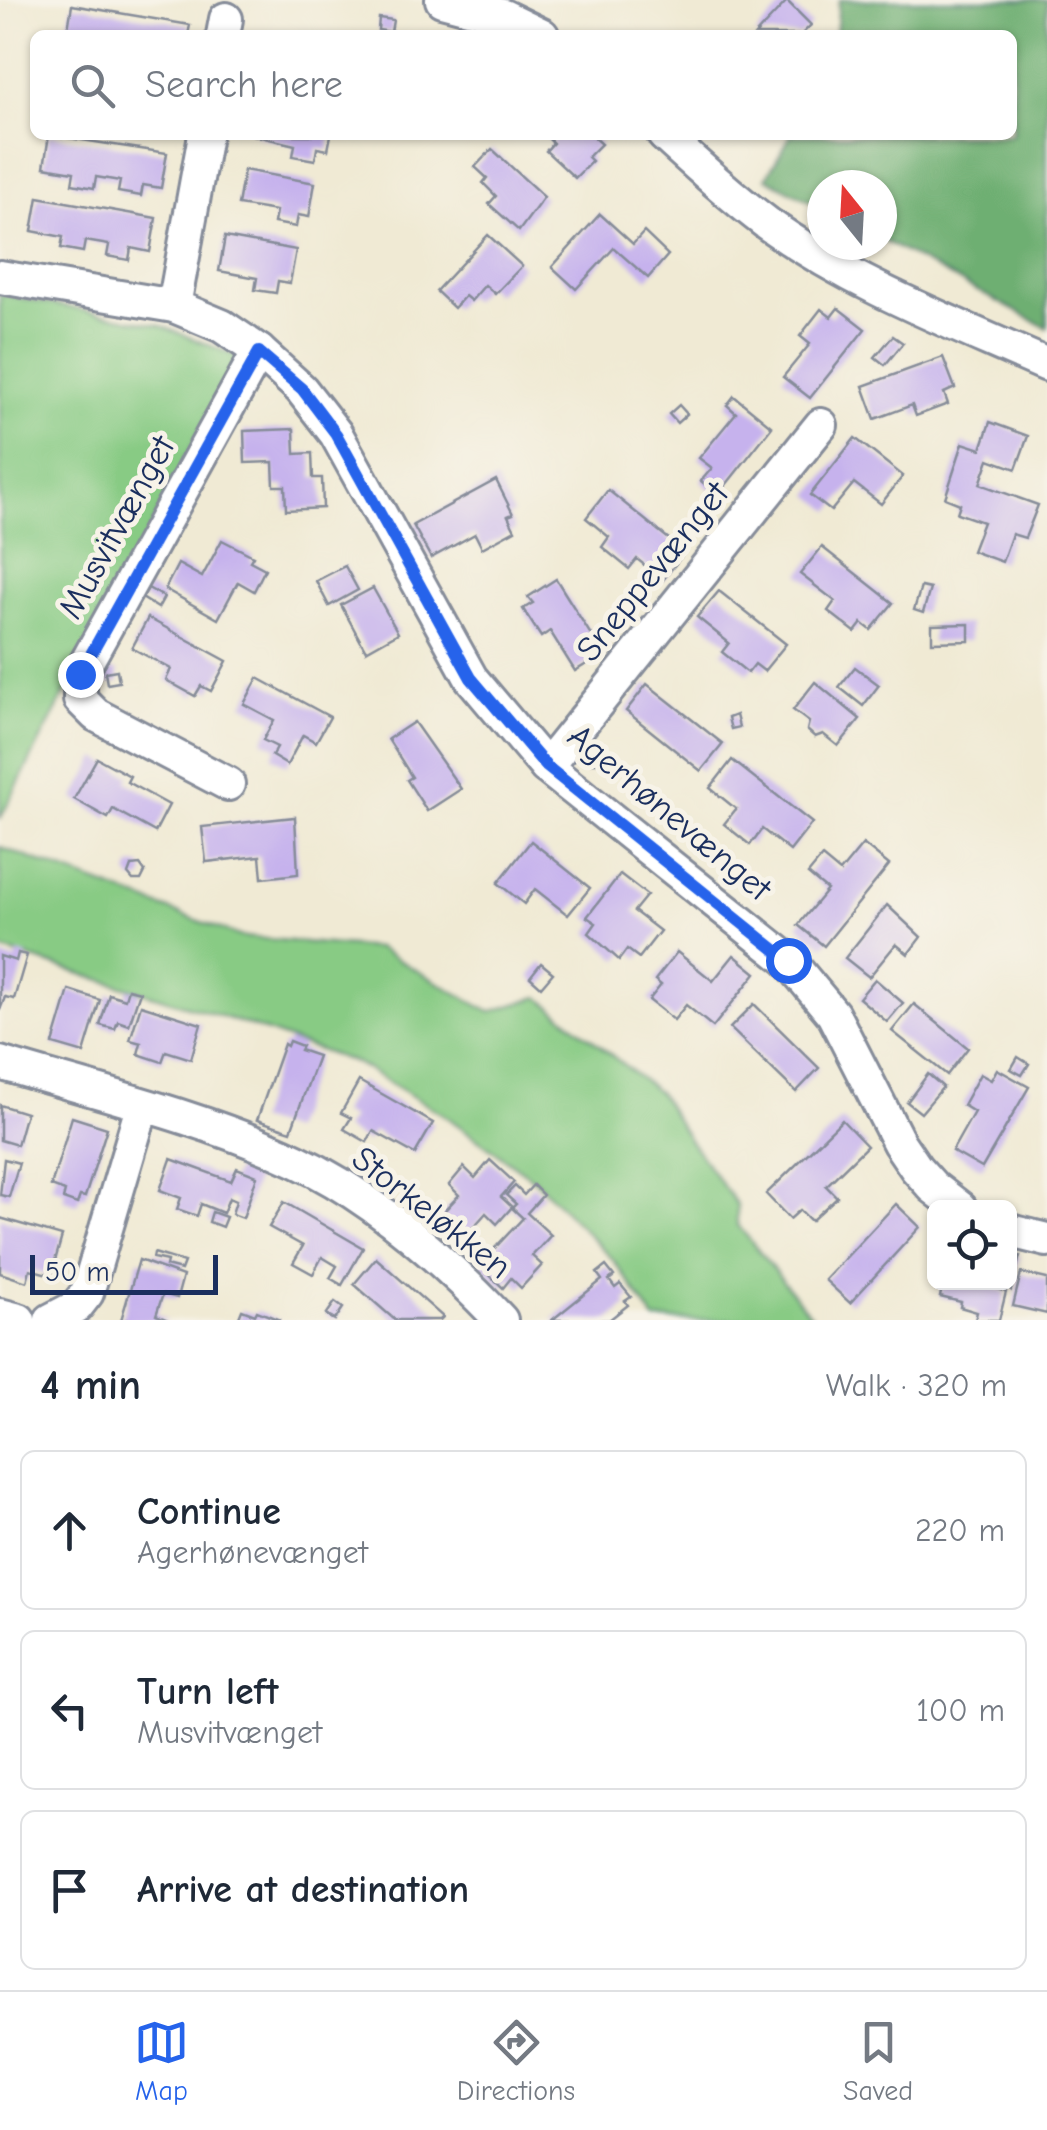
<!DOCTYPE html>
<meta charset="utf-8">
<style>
:root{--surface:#fff;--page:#f2f2f3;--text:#1f2937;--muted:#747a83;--line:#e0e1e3;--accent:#2563eb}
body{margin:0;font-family:"Comic Neue",sans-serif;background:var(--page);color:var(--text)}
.controls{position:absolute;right:30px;bottom:30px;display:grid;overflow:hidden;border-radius:15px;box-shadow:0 2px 8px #0004}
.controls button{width:90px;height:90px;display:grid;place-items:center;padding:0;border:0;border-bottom:2px solid var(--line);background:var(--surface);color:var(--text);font:50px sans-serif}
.compass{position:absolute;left:807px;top:170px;width:90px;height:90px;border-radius:50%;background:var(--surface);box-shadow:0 2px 8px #0004;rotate:342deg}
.scale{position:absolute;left:30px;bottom:25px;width:188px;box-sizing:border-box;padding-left:10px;border:5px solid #1b2f5e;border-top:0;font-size:28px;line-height:35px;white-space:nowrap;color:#1b2f5e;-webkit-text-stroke:8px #f7f3e8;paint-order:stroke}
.stop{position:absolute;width:30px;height:30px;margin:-22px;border:8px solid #2563eb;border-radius:50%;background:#fff}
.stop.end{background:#2563eb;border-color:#fff;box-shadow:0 2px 10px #0008}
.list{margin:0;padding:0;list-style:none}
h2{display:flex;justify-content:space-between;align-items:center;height:130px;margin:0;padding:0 40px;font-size:42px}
h2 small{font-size:32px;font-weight:400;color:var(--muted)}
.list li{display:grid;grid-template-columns:65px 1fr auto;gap:30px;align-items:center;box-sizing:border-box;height:160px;margin:0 20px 20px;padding:0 20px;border:2px solid var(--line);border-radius:15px}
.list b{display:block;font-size:38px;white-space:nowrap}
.list p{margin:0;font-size:32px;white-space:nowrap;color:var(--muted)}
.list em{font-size:32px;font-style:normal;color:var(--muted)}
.icon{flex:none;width:55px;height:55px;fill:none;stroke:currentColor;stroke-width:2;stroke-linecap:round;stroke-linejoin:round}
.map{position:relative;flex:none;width:1047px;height:1320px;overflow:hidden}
.search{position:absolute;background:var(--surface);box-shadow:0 2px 8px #0004;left:30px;right:30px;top:30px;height:110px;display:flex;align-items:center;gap:25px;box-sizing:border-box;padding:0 35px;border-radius:15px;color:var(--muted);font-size:38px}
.sheet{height:670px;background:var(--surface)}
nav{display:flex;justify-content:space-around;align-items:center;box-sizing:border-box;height:140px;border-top:2px solid var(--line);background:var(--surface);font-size:28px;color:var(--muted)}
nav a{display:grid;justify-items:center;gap:5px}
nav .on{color:var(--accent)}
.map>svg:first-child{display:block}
.green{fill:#88cb84;stroke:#527d71;stroke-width:2.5}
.forest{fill:#6eaf72;stroke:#446f68;stroke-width:2.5}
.building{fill:#c6b2ed}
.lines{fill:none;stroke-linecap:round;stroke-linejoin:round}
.minor-casing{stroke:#868c99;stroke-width:38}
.minor{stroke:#fff;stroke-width:32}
.route{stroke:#2563eb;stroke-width:12}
.labels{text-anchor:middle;stroke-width:10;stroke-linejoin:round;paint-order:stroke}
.street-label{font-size:35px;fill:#1b2f5e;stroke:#f7f3e8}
</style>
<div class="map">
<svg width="1047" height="1320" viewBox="0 0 1047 1320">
<rect width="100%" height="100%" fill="#f7f3e8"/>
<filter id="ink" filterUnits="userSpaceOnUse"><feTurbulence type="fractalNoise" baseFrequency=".01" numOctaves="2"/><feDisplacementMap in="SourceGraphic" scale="20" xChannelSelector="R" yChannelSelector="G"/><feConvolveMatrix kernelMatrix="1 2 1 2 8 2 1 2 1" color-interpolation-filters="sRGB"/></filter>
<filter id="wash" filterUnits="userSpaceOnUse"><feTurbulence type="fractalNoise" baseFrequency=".0048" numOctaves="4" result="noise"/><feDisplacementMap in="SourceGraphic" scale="40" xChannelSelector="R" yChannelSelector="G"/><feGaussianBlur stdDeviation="2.25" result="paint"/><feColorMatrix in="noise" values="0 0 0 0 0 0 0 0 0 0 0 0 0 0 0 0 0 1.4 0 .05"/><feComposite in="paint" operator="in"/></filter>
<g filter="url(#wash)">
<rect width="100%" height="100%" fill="#f0ead4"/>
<!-- green -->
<g class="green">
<polygon points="0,294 159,325 239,357 0,819"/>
<polygon points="0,847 242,937 377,948 490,1012 539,997 659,1093 690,1141 737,1205 737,1224 814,1320 655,1320 614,1261 535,1180 444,1115 356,1063 227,1018 0,949"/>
</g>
<!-- forest -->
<polygon class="forest" points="839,0 1047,0 1047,328 882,240 882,185 822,185 822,208 766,178 791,135 1012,135 1012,35 836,35"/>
<g id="blocks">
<!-- building -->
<g class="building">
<polygon points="787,1 811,25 801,35 755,35"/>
<polygon points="72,5 190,25 188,35 67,35"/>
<polygon points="379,18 393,20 391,32 378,30"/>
<polygon points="49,135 167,153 161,188 143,185 141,196 118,192 120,181 96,177 94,188 72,184 74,172 44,167"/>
<polygon points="252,135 331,135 328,150 317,148 315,160 293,156 295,145"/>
<polygon points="545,135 591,135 601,144 588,157 592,161 575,178 546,151 553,143"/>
<polygon points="492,149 544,197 519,231 489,204 496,196 483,183 487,178 475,167"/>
<polygon points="244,170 315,183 309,217 298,215 296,227 274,223 276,211 238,205"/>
<polygon points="38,197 156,218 150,252 131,248 129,260 107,256 109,245 85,241 83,252 61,248 63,237 32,231"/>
<polygon points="600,214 633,244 644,232 668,255 648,278 614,248 576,289 552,267"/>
<polygon points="488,235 522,266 495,294 485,285 471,301 465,296 454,308 436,291"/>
<polygon points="225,237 296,250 290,283 278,281 276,293 255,290 257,278 219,271"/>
<polygon points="838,308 865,329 810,398 783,377 810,344 800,336 821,309 831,317"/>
<polygon points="893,336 903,343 885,365 875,357"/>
<polygon points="943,357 955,388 944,393 948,404 916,416 912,405 875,419 863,386"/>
<polygon points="734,396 772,427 718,495 701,481 712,468 699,458 736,413 727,405"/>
<polygon points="679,405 687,414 677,423 669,414"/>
<polygon points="990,422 1028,436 1016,469 989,459 980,484 1038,505 1025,538 1012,534 1002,562 972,551 983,522 957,513 960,504 945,498 963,443 981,449"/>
<polygon points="294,429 295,454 312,453 313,478 322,478 323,508 286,510 285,486 274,486 273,462 245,463 244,431"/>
<polygon points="855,438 903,476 881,504 854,483 831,511 810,495"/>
<polygon points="496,480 513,514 508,516 515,530 482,548 475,534 431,558 413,525"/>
<polygon points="608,490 685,552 663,580 637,559 629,569 602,547 609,537 586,518"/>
<polygon points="222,540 253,556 250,561 265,569 254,591 238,582 218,619 165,589 178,564 202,577"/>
<polygon points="822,547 893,603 871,630 862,623 855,632 828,611 835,601 800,574"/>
<polygon points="345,566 358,590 329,606 316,581"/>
<polygon points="556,579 603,654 575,671 550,631 541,637 523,609 533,603 528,597"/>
<polygon points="921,587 930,589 923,613 914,610"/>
<polygon points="148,588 164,597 158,608 142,598"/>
<polygon points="373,588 398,633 366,651 341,605"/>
<polygon points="719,591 786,644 764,671 755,664 748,673 722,652 729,643 697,617"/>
<polygon points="148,618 227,661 211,691 201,686 195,696 166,680 171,669 132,648"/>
<polygon points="969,624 969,641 932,642 932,625"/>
<polygon points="855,667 879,685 863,706 839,687"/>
<polygon points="117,670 119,682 107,684 105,672"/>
<polygon points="258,678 330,717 316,742 303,735 287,765 272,756 277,747 263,740 274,720 244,704"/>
<polygon points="815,682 860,719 838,746 823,734 815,737 807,730 809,722 793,710"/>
<polygon points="647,684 723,744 701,771 626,711"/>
<polygon points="736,715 739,727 731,729 728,718"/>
<polygon points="414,722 461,789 427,811 407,780 412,777 388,739"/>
<polygon points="597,755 598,763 585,763 585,756"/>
<polygon points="97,758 130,776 127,782 169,805 155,832 113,809 108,818 74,799"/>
<polygon points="732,760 812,823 790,851 762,829 750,845 724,824 736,809 710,788"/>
<polygon points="295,817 298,874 262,878 260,856 206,862 202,827"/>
<polygon points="531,841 590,888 568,915 535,889 524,904 498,883"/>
<polygon points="863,844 889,865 824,946 798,925 827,890 808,874 822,857 840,872"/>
<polygon points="140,865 145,872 141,880 133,880 128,874 131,866"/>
<polygon points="620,874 647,895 634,911 660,931 639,958 627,949 619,960 589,933 596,923 587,917"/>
<polygon points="887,905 921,937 908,954 896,944 869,977 845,958"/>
<polygon points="677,952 713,981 734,955 756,973 713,1027 686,1005 674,1020 649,1000 661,985 655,980"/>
<polygon points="18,953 27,955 14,999 5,997 0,1010 0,956 16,961"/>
<polygon points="541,963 553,973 541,987 530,977"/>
<polygon points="875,979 903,1003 887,1022 859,998"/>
<polygon points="128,989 140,992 129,1025 118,1021 115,1029 100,1025 109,994 125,999"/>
<polygon points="69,990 100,1000 84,1053 53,1044"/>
<polygon points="754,1004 819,1068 796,1092 730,1028"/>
<polygon points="914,1004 968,1048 947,1075 892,1031"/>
<polygon points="141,1005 201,1024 191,1059 166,1051 162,1062 138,1054 141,1043 130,1040"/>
<polygon points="289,1041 302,1046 300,1050 318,1056 291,1131 257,1120 284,1044 287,1046"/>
<polygon points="1018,1057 1029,1064 1022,1075 1011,1069"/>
<polygon points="997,1069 1029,1087 982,1168 952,1151 974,1112 963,1105 980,1074 991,1080"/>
<polygon points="928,1074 943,1087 921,1113 907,1102"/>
<polygon points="359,1081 433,1123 415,1154 373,1131 367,1142 344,1129 351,1118 341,1113"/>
<polygon points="0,1105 26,1113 17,1145 0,1140"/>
<polygon points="72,1117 107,1128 85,1197 80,1196 77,1204 63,1199 65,1191 51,1186"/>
<polygon points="842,1120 867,1146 826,1186 837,1197 811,1221 800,1210 790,1219 766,1194"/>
<polygon points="4,1159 19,1163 9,1197 0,1195"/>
<polygon points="171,1159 231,1181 237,1168 257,1176 243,1218 232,1214 236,1201 229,1198 223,1213 201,1204 197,1216 177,1209 181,1198 160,1190"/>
<polygon points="490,1160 514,1182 501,1197 512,1207 497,1224 486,1213 461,1241 437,1219 459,1195 449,1185 464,1167 475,1178"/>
<polygon points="533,1185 543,1195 527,1213 551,1235 532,1256 542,1265 521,1288 511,1278 503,1288 479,1265 523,1218 512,1208 516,1204 506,1195 515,1186 524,1195"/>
<polygon points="284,1202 363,1248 342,1285 330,1278 337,1266 322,1257 313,1274 293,1263 303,1246 269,1227"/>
<polygon points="896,1204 920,1227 850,1303 825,1280"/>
<polygon points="212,1212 226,1217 222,1227 209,1222"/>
<polygon points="0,1218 62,1236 51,1275 30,1269 27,1282 0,1273"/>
<polygon points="154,1253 184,1262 181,1270 166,1266 167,1261 153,1258"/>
<polygon points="1010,1254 1020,1256 1011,1290 1010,1289"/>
<polygon points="376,1258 443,1317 440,1320 395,1320 354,1284"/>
<polygon points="139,1260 183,1276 177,1298 163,1294 156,1315 168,1320 121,1320"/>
<polygon points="606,1266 614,1276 609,1280 615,1288 620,1284 631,1297 625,1301 628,1305 609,1320 552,1320 602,1280 597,1273"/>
<polygon points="1021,1273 1047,1279 1047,1314 1013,1306"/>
<polygon points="943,1282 978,1282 1006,1292 999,1320 975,1320 977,1312 960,1307 961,1302 940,1297"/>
<polygon points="335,1302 343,1308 335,1320 326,1315"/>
<polygon points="242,1310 255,1315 257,1311 280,1320 238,1320"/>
</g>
</g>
</g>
<g filter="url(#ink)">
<use href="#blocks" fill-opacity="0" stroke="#868c99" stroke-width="2.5"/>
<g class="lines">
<defs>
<g id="minor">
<polyline points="442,0 503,16 542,35"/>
<polyline points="223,35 226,19"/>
<path d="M664,135C698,166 732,197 768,224C853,285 953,323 1047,365"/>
<polyline points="0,277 174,306 222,326 259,351 301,389 336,434 471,678 546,767 788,960 833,1014 899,1143 916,1168 933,1187 960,1208"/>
<polyline points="174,306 205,135"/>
<polyline points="546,767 821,425"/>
<polyline points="228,784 96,715 80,699 80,674 259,351"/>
<path d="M0,1063C99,1093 203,1117 297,1161C374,1197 443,1259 501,1320"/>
<polyline points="1010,1231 1047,1240"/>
<polyline points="0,1315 19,1320"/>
<polyline points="51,1320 76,1307 87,1293 142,1107"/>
</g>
</defs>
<!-- minor casing -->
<use href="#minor" class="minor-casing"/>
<!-- minor -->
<use href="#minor" class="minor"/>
</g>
</g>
<g class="lines" filter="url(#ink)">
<!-- route -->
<polyline class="route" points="80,674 259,352 302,389 336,434 471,678 546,766 788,960"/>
</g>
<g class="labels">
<!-- street labels -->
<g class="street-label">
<text transform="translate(116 527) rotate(-61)" y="12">Musvitvænget</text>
<text transform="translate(652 571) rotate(-51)" y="12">Sneppevænget</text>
<text transform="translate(670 812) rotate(40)" y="12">Agerhønevænget</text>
<text transform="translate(432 1212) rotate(38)" y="12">Storkeløkken</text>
</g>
</g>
</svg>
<div class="controls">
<button><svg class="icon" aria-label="locate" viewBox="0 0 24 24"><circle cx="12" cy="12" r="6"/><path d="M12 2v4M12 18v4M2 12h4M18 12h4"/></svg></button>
</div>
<svg class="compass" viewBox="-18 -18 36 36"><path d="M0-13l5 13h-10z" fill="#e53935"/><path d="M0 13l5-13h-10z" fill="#747a83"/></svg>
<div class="scale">50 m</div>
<div class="stop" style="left:788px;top:960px"></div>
<div class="stop end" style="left:80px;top:674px"></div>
<div class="search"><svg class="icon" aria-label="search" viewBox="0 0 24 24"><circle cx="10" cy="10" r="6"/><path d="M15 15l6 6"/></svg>Search here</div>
</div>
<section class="sheet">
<h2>4 min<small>Walk · 320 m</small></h2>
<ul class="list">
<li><svg class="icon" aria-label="ahead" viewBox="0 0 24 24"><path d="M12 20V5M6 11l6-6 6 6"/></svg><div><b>Continue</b><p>Agerhønevænget</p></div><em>220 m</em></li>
<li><svg class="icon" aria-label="left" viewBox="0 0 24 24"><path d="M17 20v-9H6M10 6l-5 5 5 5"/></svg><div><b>Turn left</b><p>Musvitvænget</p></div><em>100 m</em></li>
<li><svg class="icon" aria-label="arrive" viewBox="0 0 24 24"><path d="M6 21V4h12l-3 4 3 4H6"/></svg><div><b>Arrive at destination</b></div></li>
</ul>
</section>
<nav>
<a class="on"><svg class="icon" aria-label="map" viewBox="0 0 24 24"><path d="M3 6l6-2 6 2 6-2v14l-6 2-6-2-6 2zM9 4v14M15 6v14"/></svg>Map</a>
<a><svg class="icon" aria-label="directions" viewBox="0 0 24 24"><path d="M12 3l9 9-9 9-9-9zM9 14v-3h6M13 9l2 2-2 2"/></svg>Directions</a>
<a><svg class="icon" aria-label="saved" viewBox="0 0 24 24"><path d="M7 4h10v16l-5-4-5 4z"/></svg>Saved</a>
</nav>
